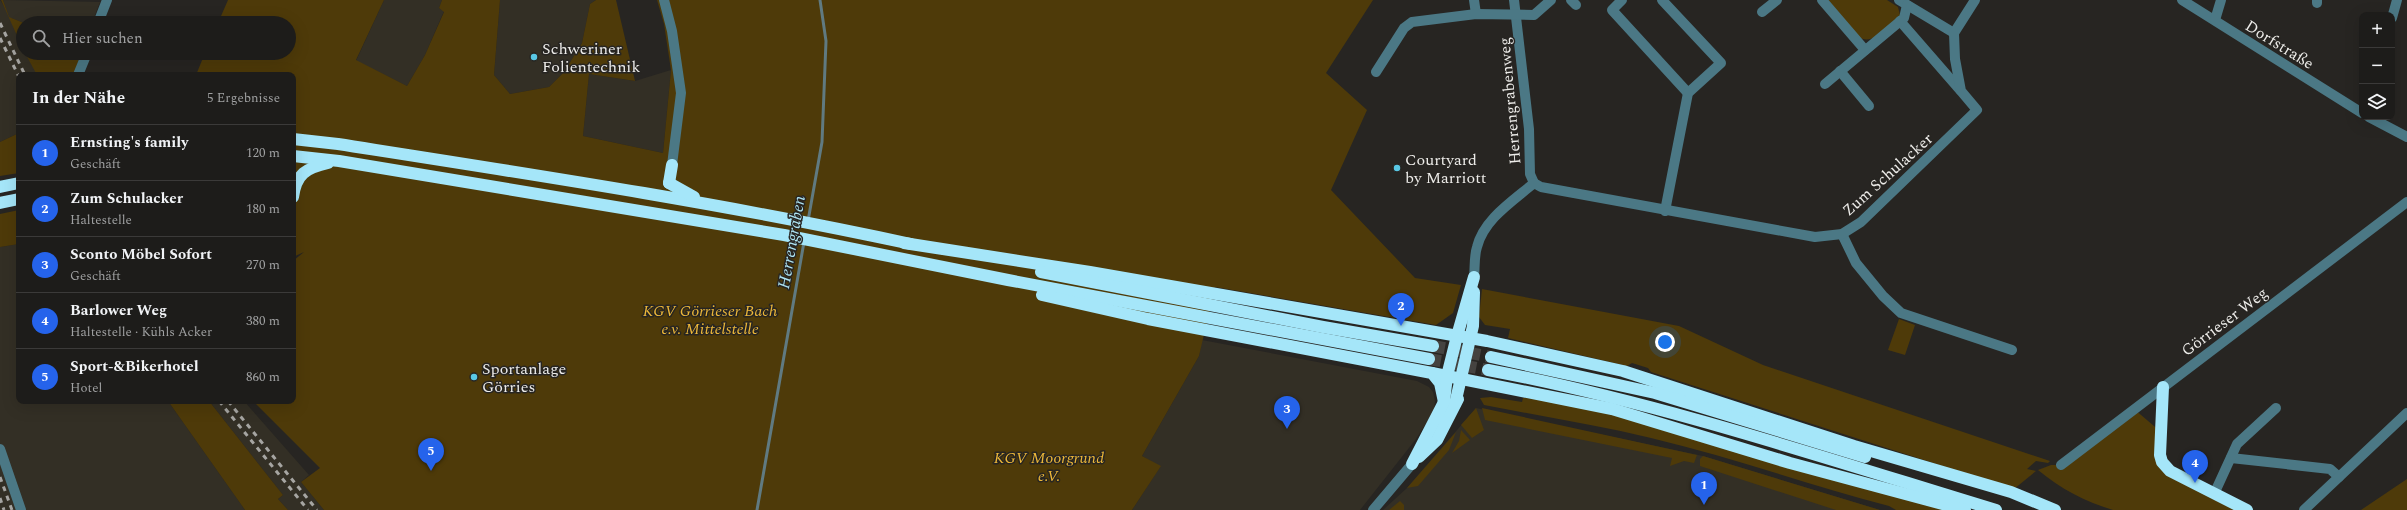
<!DOCTYPE html>
<html lang="de">
<meta charset="utf-8">
<style>
:root{--surface:#1d1c1a;--page:#2a2927;--text:#f1f3f6;--muted:#a0a1a2;--line:#3b3a39;--accent:#2563eb}
body{margin:0;font-family:Spectral,serif;background:var(--page);color:var(--text)}
.controls{position:absolute;right:12px;top:12px;display:grid;overflow:hidden;border-radius:8px;box-shadow:0 4px 16px #0002}
.controls button{width:36px;height:36px;display:grid;place-items:center;padding:0;border:0;border-bottom:1px solid var(--line);background:var(--surface);color:var(--text);font:20px sans-serif}
.you{position:absolute;left:1665px;top:342px;width:14px;height:14px;margin:-10px;border:3px solid #fff;border-radius:50%;background:#1a73e8;box-shadow:0 0 0 6px #1a73e833}
.badge{display:grid;place-items:center;width:26px;height:26px;border-radius:50%;background:var(--accent);color:#fff;font-size:13px;font-weight:700}
.pin{position:absolute;translate:-50% -33px;filter:drop-shadow(0 1px 2px #0008)}
.pin::after{content:'';position:absolute;top:21px;width:14px;height:12px;background:inherit;clip-path:polygon(0 0,100% 0,50% 100%)}
.list{margin:0;padding:0;list-style:none}
h2{display:flex;justify-content:space-between;align-items:center;height:52px;margin:0;padding:0 16px;font-size:17px}
h2 small{font-size:13px;font-weight:400;color:var(--muted)}
.list li{display:grid;grid-template-columns:26px 1fr auto;gap:12px;align-items:center;box-sizing:border-box;height:56px;padding:0 16px;border-top:1px solid var(--line)}
.list b{display:block;font-size:15px;white-space:nowrap}
.list p{margin:0;font-size:13px;white-space:nowrap;color:var(--muted)}
.list em{font-size:13px;font-style:normal;color:var(--muted)}
.icon{flex:none;width:22px;height:22px;fill:none;stroke:currentColor;stroke-width:2;stroke-linecap:round;stroke-linejoin:round}
.map{position:relative;flex:none;width:2407px;height:510px;overflow:hidden}
.search{position:absolute;background:var(--surface);box-shadow:0 4px 16px #0002;left:16px;top:16px;width:280px;height:44px;display:flex;align-items:center;gap:10px;box-sizing:border-box;padding:0 14px;border-radius:22px;color:var(--muted);font-size:15px}
.panel{position:absolute;background:var(--surface);box-shadow:0 4px 16px #0002;left:16px;top:72px;width:280px;height:332px;border-radius:8px}
.map>svg:first-child{display:block}
.built{fill:#332f25}
.green{fill:#4e3a09}
.lines{fill:none;stroke-linecap:round;stroke-linejoin:round}
.stream{stroke:#607a81;stroke-width:3}
.highway-tunnel{stroke:#454340;stroke-width:12;stroke-dasharray:12 6;stroke-linecap:butt}
.minor{stroke:#4b7885;stroke-width:10}
.highway{stroke:#a5e6f9;stroke-width:12}
.rail{stroke:#a6a5a2;stroke-width:3;stroke-dasharray:5 5;stroke-linecap:butt}
.poi-dot{fill:#59c8e5;stroke:#272522;stroke-width:1.5}
.labels{text-anchor:middle;stroke-width:3;stroke-linejoin:round;paint-order:stroke}
.street-label{font-size:16px;fill:#edece9;stroke:#272522}
.poi-label{font-size:16px;fill:#edece9;stroke:#272522;text-anchor:start}
.park-label{font-size:16px;font-style:italic;fill:#ecb739;stroke:#272522}
.water-label{font-size:17px;font-style:italic;fill:#aee4f3;stroke:#272522}
</style>
<div class="map">
<svg width="2407" height="510" viewBox="0 0 2407 510">
<rect width="100%" height="100%" fill="#272522"/>
<!-- built -->
<g class="built">
<polygon points="0,0 6,9 3,0 100,2 92,23 24,23 11,18 23,42 23,53 29,53 41,75 19,75 19,133 0,142"/>
<polygon points="384,0 442,0 439,8 444,11 425,55 407,86 356,61"/>
<polygon points="500,0 596,0 590,4 582,43 564,72 549,87 510,94 494,75"/>
<polygon points="671,70 663,153 583,136 589,74 635,81"/>
<polygon points="19,244 19,401 168,401 245,510 0,510 0,247"/>
<polygon points="1202,340 1417,381 1429,387 1433,392 1435,401 1434,411 1416,439 1360,510 1132,510 1160,467 1142,456 1199,356"/>
<polygon points="209,401 244,401 309,475 301,482 324,510 288,510 278,499 283,495"/>
<polygon points="1476,408 1703,456 1880,510 1383,510 1407,488"/>
</g>
<!-- green -->
<g class="green">
<polygon points="1,0 3,0 9,17 24,23 23,49"/>
<polygon points="228,0 384,0 356,60 407,86 425,55 444,12 439,8 442,0 500,0 494,75 510,94 549,87 564,72 582,43 590,4 596,0 616,0 635,81 589,74 583,136 663,153 671,70 664,24 657,0 1373,0 1326,73 1367,110 1331,190 1415,278 1461,285 1453,313 1436,325 1215,287 1199,356 1142,456 1161,466 1132,510 324,510 301,482 320,468 253,401 293,401 293,261 304,252 293,257 293,75 196,75 205,53 289,53 289,23 218,23"/>
<path d="M1828,0H1887L1898,7L1900,15C1890,24 1875,45 1860,38Z"/>
<polygon points="25,53 81,53 74,75 37,75"/>
<polygon points="19,133 19,173 0,176 0,142"/>
<polygon points="19,210 19,244 0,247 0,214"/>
<polygon points="1482,289 1679,326 1763,365 2050,461 2048,463 2036,461 2027,469 2036,471 2014,489 1651,372 1648,368 1632,363 1627,366 1508,338 1510,329 1485,325 1479,317"/>
<polygon points="1899,319 1915,325 1905,355 1888,350"/>
<path d="M1491,397L1522,402L1523,398L1548,399L1579,405L1957,510H1896L1889,506C1809,485 1731,457 1651,438C1596,425 1540,416 1484,405L1480,398Z"/>
<polygon points="168,401 209,401 283,495 278,499 288,510 245,510"/>
<polygon points="1476,408 1484,430 1472,438 1461,425"/>
<polygon points="1482,408 1697,455 1694,463 1684,461 1670,466 1672,458 1485,420"/>
<path d="M2134,409L2161,432L2162,462L2247,510H2113C2084,501 2061,489 2038,470L2051,465H2061Z"/>
<polygon points="1461,430 1470,440 1452,453 1459,441"/>
<polygon points="1456,432 1449,450 1418,486 1407,488"/>
<polygon points="1703,456 1880,510 1836,510 1700,466 1700,459"/>
<polygon points="2407,479 2407,510 2361,510"/>
<polygon points="1400,501 1404,505 1404,510 1389,510"/>
</g>
<g class="lines">
<!-- stream -->
<g class="stream">
<polyline points="808,221 822,142 826,41 820,0"/>
<polyline points="757,510 804,242"/>
</g>
<!-- highway-tunnel -->
<g class="highway-tunnel">
<polyline points="1433,346 1491,357"/>
<polyline points="1429,359 1488,370"/>
</g>
<!-- minor -->
<g class="minor">
<polyline points="664,0 672,31 681,93 672,165"/>
<polyline points="1474,0 1476,14"/>
<polyline points="1514,0 1529,129 1530,174 1534,183"/>
<polyline points="1571,0 1576,5"/>
<polyline points="1622,0 1612,10 1688,93"/>
<polyline points="1662,0 1721,63 1688,93 1665,211"/>
<polyline points="1822,0 1865,50"/>
<polyline points="1899,0 1954,33"/>
<polyline points="2182,0 2362,113"/>
<polyline points="2317,3 2317,0"/>
<polyline points="1762,12 1777,0"/>
<polyline points="2392,18 2397,0"/>
<polyline points="2215,20 2221,0"/>
<polyline points="1900,21 1960,90"/>
<polyline points="98,23 107,0"/>
<polyline points="1840,71 1869,106"/>
<polyline points="1376,72 1404,28 1412,22 1476,14 1534,15 1551,0"/>
<polyline points="78,75 87,53"/>
<polyline points="1825,84 1904,18 1907,5"/>
<polyline points="2369,117 2407,137"/>
<polyline points="1842,234 1856,263 1883,296 1901,313 2012,350"/>
<path d="M1474,277C1475,268 1474,256 1477,247C1484,219 1513,201 1534,183L1541,187L1815,237L1842,234L1861,222L1977,110L1961,91L1955,59L1954,33L1975,0"/>
<polyline points="0,449 21,510"/>
<polyline points="2231,458 2330,469 2339,477"/>
<polyline points="2061,465 2407,202"/>
<polyline points="2215,492 2237,444 2276,408"/>
<polyline points="1373,510 1412,464"/>
<polyline points="2304,510 2407,413"/>
</g>
<!-- highway -->
<g class="highway">
<path d="M293,139L338,144C530,174 721,203 911,244"/>
<polyline points="293,156 339,161 784,235 1008,280 1429,359"/>
<polyline points="669,183 694,197"/>
<polyline points="669,183 672,165"/>
<polyline points="0,187 19,183"/>
<path d="M293,197C296,174 306,168 328,163"/>
<polyline points="0,203 19,199"/>
<polyline points="904,243 1090,272 1487,341 1623,371 1854,446 2011,492 2055,510"/>
<polyline points="1041,272 1323,327 1433,346"/>
<polyline points="1042,295 1148,319 1432,373 1440,383 1444,402"/>
<polyline points="1491,357 1655,393 1865,457"/>
<path d="M1488,370C1661,403 1828,459 1996,510"/>
<polyline points="1432,373 1612,409 1790,463 1965,510"/>
<polyline points="2163,387 2160,455 2162,462 2170,471 2247,510"/>
<polyline points="1455,404 1473,326 1474,292"/>
<polyline points="1419,457 1437,440 1458,399"/>
<polyline points="1412,464 1444,402 1447,376 1457,336 1474,277"/>
</g>
<!-- rail -->
<g class="rail">
<polyline points="0,23 25,75"/>
<polyline points="0,38 19,77"/>
<polyline points="219,401 308,510"/>
<polyline points="228,401 317,510"/>
<polyline points="0,477 12,510"/>
<polyline points="0,498 4,510"/>
</g>
</g>
<!-- markers -->
<g class="poi-dot">
<circle cx="534" cy="57" r="4"/>
<circle cx="1397" cy="168" r="4"/>
<circle cx="474" cy="377" r="4"/>
</g>
<g class="labels">
<!-- street labels -->
<g class="street-label">
<text transform="translate(2280 44) rotate(32)" y="6">Dorfstraße</text>
<text transform="translate(1509 101) rotate(-95)" y="6">Herrengrabenweg</text>
<text transform="translate(1887 174) rotate(-42)" y="6">Zum Schulacker</text>
<text transform="translate(2224 321) rotate(-37)" y="6">Görrieser Weg</text>
</g>
<!-- poi labels -->
<g class="poi-label">
<text x="542" y="54">Schweriner<tspan x="542" dy="18">Folientechnik</tspan></text>
<text x="1405" y="165">Courtyard<tspan x="1405" dy="18">by Marriott</tspan></text>
<text x="482" y="374">Sportanlage<tspan x="482" dy="18">Görries</tspan></text>
</g>
<!-- park labels -->
<g class="park-label">
<text x="710" y="316">KGV Görrieser Bach<tspan x="710" dy="18">e.v. Mittelstelle</tspan></text>
<text x="1049" y="463">KGV Moorgrund<tspan x="1049" dy="18">e.V.</tspan></text>
</g>
<!-- water labels -->
<g class="water-label">
<text transform="translate(791 242) rotate(-80)" y="6">Herrengraben</text>
</g>
</g>
</svg>
<div class="controls">
<button>+</button>
<button>−</button>
<button><svg class="icon" aria-label="layers" viewBox="0 0 24 24"><path d="M12 4l9 5-9 5-9-5zM3 14l9 5 9-5"/></svg></button>
</div>
<div class="you"></div>
<div class="pin badge" style="left:1704px;top:505px">1</div>
<div class="pin badge" style="left:1401px;top:326px">2</div>
<div class="pin badge" style="left:1287px;top:429px">3</div>
<div class="pin badge" style="left:2195px;top:483px">4</div>
<div class="pin badge" style="left:431px;top:471px">5</div>
<div class="search"><svg class="icon" aria-label="search" viewBox="0 0 24 24"><circle cx="10" cy="10" r="6"/><path d="M15 15l6 6"/></svg>Hier suchen</div>
<section class="panel">
<h2>In der Nähe<small>5 Ergebnisse</small></h2>
<ul class="list">
<li><span class="badge">1</span><div><b>Ernsting's family</b><p>Geschäft</p></div><em>120 m</em></li>
<li><span class="badge">2</span><div><b>Zum Schulacker</b><p>Haltestelle</p></div><em>180 m</em></li>
<li><span class="badge">3</span><div><b>Sconto Möbel Sofort</b><p>Geschäft</p></div><em>270 m</em></li>
<li><span class="badge">4</span><div><b>Barlower Weg</b><p>Haltestelle · Kühls Acker</p></div><em>380 m</em></li>
<li><span class="badge">5</span><div><b>Sport-&amp;Bikerhotel</b><p>Hotel</p></div><em>860 m</em></li>
</ul>
</section>
</div>
